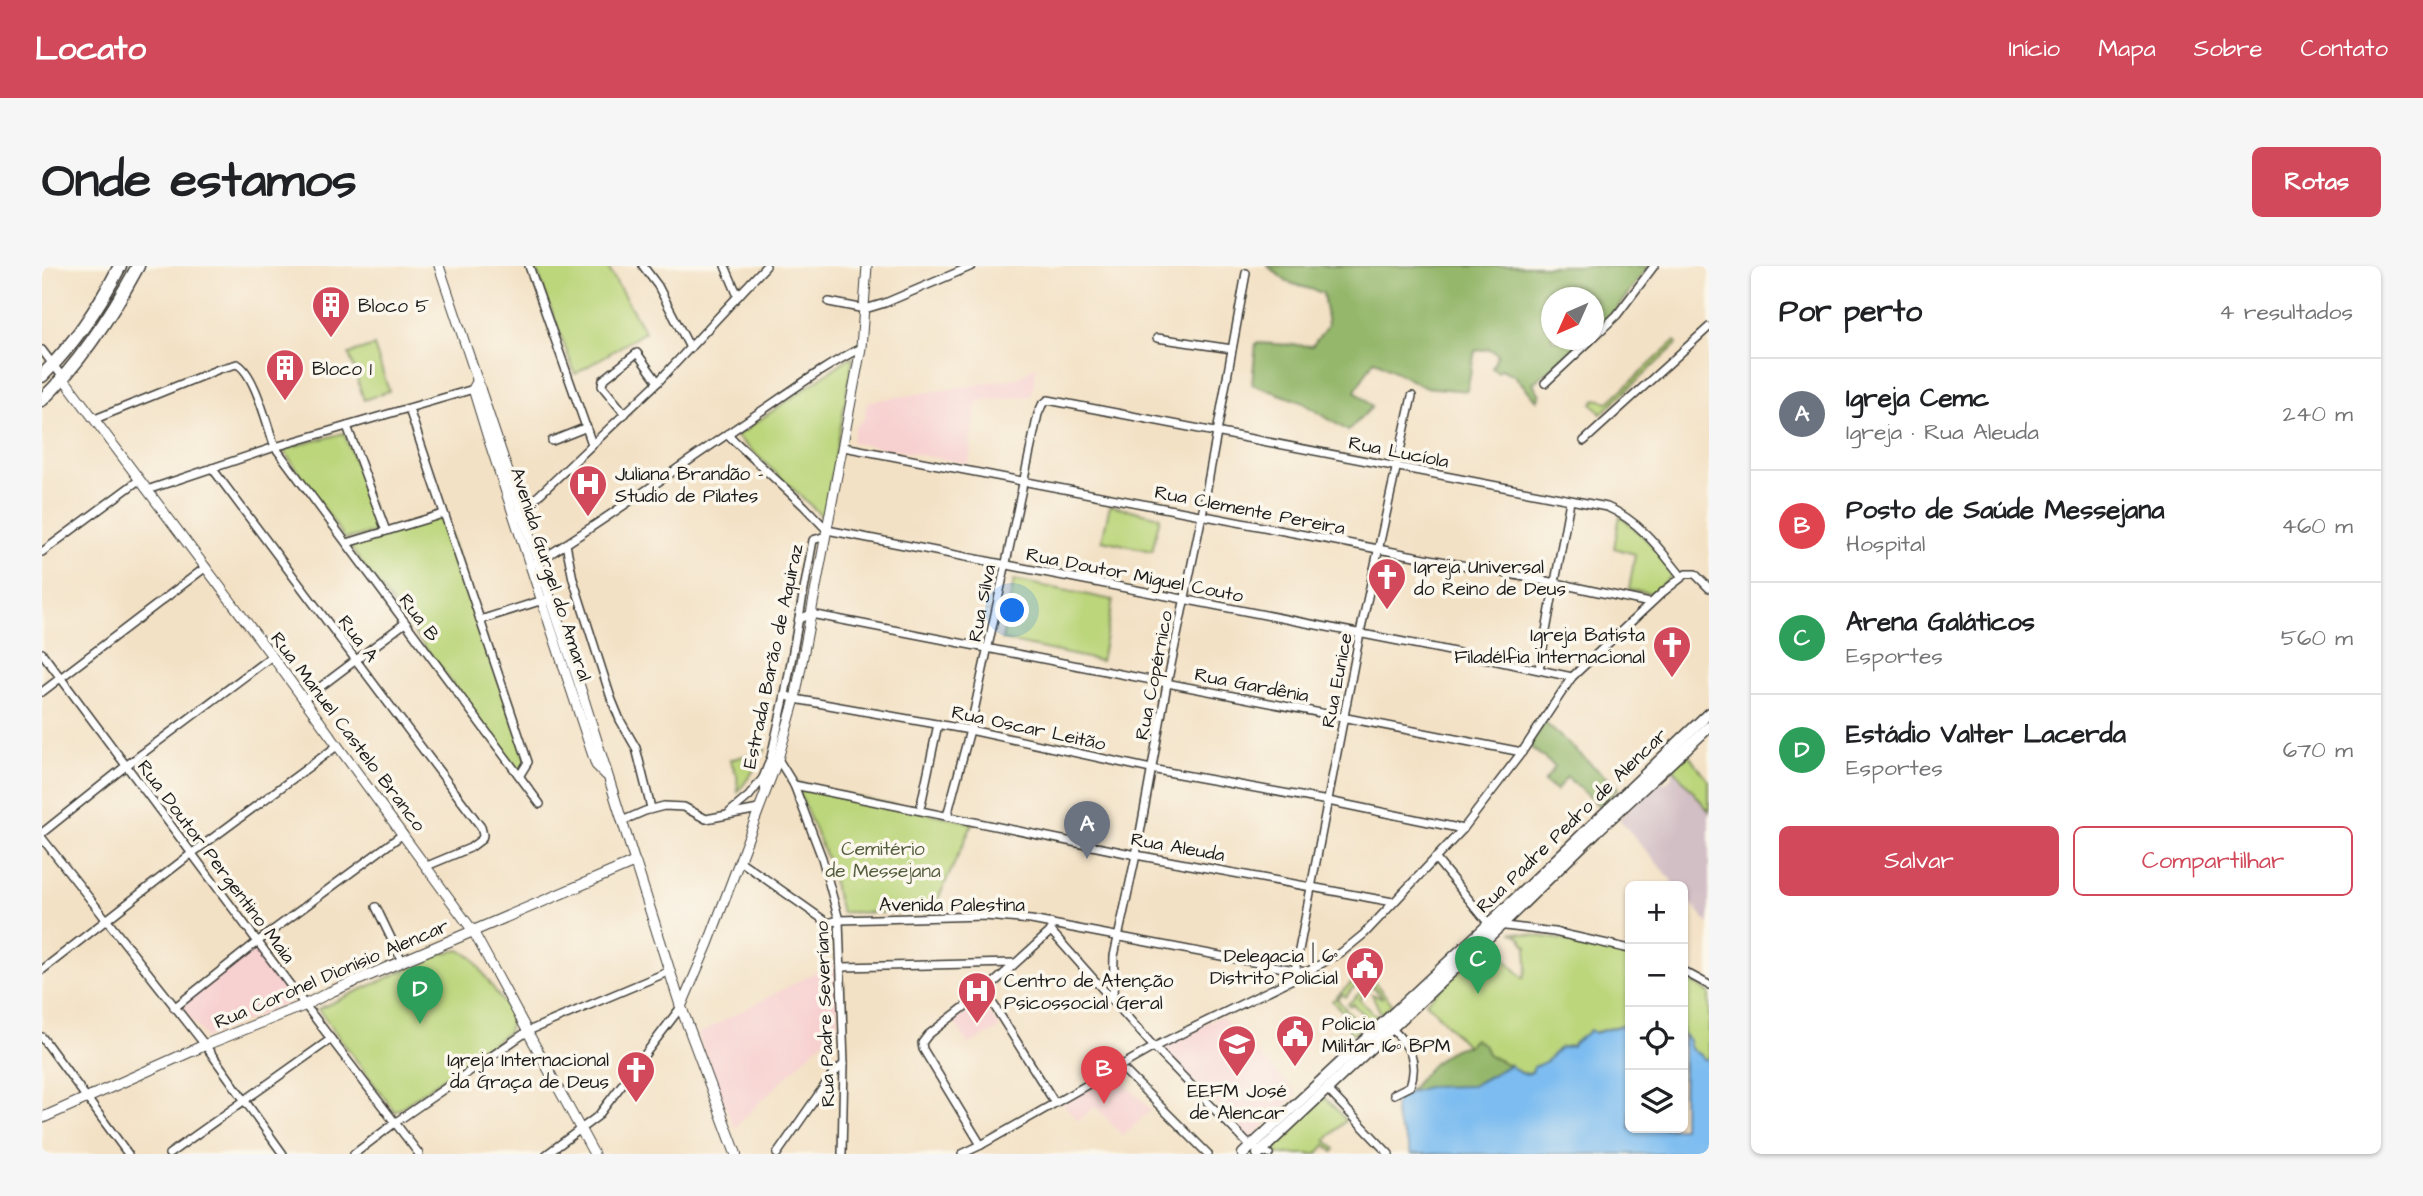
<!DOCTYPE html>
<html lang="pt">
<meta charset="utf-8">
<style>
:root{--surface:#fff;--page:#f6f6f6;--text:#202124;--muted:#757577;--line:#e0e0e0;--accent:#d1495b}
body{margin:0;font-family:"Architects Daughter",sans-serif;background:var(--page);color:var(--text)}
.controls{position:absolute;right:21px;bottom:21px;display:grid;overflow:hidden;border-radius:10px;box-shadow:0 2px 5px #0004}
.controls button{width:63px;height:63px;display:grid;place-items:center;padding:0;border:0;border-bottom:2px solid var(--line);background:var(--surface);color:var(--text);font:35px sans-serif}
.compass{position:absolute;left:1499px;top:21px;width:63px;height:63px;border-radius:50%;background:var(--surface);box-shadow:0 2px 5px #0004;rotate:225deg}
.you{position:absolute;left:971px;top:345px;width:24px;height:24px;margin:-18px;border:5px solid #fff;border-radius:50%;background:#1a73e8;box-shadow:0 0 0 10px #1a73e833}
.badge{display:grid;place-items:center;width:46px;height:46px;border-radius:50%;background:var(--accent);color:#fff;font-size:23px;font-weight:700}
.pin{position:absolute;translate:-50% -58px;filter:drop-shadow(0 2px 4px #0008)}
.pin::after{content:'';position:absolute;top:37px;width:24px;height:21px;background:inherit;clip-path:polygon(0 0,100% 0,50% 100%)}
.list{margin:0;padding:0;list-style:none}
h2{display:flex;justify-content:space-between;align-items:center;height:91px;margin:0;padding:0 28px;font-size:30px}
h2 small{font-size:23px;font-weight:400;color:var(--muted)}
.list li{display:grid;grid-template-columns:46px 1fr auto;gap:21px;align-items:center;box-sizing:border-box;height:112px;padding:0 28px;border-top:2px solid var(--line)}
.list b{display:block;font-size:26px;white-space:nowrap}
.list p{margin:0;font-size:23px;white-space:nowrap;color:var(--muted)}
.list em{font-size:23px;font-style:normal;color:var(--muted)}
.actions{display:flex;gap:14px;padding:21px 28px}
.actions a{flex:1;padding:16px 0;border:2px solid var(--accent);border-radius:10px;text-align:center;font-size:24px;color:var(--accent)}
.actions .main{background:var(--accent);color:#fff}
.icon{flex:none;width:38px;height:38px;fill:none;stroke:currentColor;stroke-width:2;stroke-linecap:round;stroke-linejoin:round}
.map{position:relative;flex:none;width:1667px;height:888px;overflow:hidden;border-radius:10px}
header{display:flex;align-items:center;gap:42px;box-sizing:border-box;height:98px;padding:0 35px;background:var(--accent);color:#fff}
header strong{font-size:33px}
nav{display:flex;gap:38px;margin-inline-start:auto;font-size:24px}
.intro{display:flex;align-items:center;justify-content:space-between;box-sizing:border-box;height:168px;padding:0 42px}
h1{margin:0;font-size:49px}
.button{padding:18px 32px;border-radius:10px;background:var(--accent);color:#fff;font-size:24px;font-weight:700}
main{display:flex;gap:42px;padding:0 42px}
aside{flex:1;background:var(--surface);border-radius:10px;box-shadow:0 2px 5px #0004}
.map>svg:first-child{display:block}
.built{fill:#f7d0d0}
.industrial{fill:#d2bec5}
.green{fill:#bcd67c;stroke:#6c794c;stroke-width:2}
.forest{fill:#95b76c;stroke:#586a44;stroke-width:2}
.water{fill:#7bbcf0;stroke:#4c6c86;stroke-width:2}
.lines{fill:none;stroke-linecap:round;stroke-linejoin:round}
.minor-casing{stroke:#3c3a35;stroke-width:10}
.tertiary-casing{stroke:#3c3a35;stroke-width:11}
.secondary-casing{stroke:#3c3a35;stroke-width:12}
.primary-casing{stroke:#3c3a35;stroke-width:13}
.trunk-casing{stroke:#3c3a35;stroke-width:15}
.minor{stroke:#fff;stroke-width:7}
.tertiary{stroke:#fff;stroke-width:9}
.secondary{stroke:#fff;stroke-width:10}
.primary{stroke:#fff;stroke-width:10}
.trunk{stroke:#fff;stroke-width:12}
.labels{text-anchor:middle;stroke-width:7;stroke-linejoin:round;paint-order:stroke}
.poi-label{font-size:19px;fill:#1c1c1c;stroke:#fbf7ec;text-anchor:start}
.street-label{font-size:19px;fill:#1c1c1c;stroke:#fbf7ec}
.park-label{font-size:19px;fill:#545d3e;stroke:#fbf7ec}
</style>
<header>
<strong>Locato</strong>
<nav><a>Início</a><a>Mapa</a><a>Sobre</a><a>Contato</a></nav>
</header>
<div class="intro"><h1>Onde estamos</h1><a class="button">Rotas</a></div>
<main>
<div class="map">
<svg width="1667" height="888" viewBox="0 0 1667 888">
<rect width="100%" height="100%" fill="#fbf7ec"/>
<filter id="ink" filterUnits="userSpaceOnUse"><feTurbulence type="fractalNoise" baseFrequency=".0143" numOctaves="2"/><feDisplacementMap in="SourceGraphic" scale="14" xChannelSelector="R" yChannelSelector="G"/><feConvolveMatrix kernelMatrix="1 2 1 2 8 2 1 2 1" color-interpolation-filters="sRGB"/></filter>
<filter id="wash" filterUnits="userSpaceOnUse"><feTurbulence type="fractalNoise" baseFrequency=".00686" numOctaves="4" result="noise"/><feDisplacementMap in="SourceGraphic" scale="28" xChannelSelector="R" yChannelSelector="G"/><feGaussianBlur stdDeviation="1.57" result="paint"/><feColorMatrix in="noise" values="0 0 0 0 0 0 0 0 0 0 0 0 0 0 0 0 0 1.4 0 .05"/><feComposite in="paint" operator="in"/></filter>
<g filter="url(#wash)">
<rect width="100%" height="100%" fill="#f3e1c5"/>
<!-- built -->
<g class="built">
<polygon points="995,99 989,130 936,136 927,179 930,180 926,198 810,176 813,161 822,153 825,136 975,112"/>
<polygon points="211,684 218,688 250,735 164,772 138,740"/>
<polygon points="793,696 796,760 692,862 656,768"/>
<polygon points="939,735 958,762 926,779 912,755"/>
<polygon points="1179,750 1255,828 1208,873 1117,780"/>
<polygon points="1073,806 1109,844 1081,870 1053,840 1036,855 1020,837"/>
</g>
<!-- industrial -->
<polygon class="industrial" points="1631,502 1667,545 1667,658 1641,628 1641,620 1627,620 1631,616 1577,553 1617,515 1624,517 1629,512"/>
<!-- green -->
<g class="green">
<polygon points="493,0 565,0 603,66 533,108"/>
<polygon points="1633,75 1635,78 1559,148 1550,137 1554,133 1567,136"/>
<polygon points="332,80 347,125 322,134 307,88"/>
<polygon points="807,92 811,92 783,249 780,250 694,170"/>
<polygon points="302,167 336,258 333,266 303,273 242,185 242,183"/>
<polygon points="1068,239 1118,251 1110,285 1060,274"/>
<polygon points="401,248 485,496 478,508 305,277"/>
<polygon points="1578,249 1609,278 1632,308 1610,327 1587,324 1593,288 1572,282"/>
<polygon points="972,314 1071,334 1059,395 960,374"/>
<polygon points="723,484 710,507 696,526 695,509 688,494"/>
<polygon points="1645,487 1667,515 1667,545 1631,502"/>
<polygon points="753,517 931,557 889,648 799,646 784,591"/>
<path d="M1469,666L1522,674L1588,689V757C1572,761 1540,767 1530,780C1515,781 1516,788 1506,795C1500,799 1493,804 1486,808C1475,808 1461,795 1447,790L1442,779L1425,780L1384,736L1448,677L1481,712C1489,698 1482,692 1485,681L1478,671Z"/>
<polygon points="418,684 431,692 470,750 466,766 353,846 276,743 401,687"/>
<polygon points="1323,704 1350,738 1339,748 1330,728 1341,732 1330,720 1317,733 1329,746 1337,750 1329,757 1311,738 1308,740 1306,738 1328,717 1322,711 1303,731 1300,728 1295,733 1319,760 1311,768 1306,763 1311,756 1290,735"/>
<path d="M1641,712L1667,726V793H1662C1654,787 1643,777 1641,769C1637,757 1641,725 1641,712Z"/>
<polygon points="1282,831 1304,854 1284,874 1293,883 1291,886 1284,879 1275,888 1236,888 1229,881"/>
</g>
<!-- forest -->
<g class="forest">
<polygon points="1226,0 1607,0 1572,46 1552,65 1552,32 1510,32 1510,74 1543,74 1491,117 1498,129 1495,134 1472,109 1459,103 1456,106 1450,102 1456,88 1447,83 1433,85 1425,125 1382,121 1332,94 1313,125 1330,141 1306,165 1259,136 1210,118 1214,77 1270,80 1286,59 1281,27 1245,16"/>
<polygon points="1502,456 1576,522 1558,541 1525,511 1514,525 1502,516 1513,501 1487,480"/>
<path d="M1432,773L1442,779L1447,790L1468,799L1430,820L1388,822L1366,826C1381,810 1402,780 1425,780Z"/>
</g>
<!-- water -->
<path class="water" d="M1588,757V862H1641L1642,769L1647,774V780L1656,788H1658L1662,793H1667V888H1369C1363,865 1348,856 1354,831L1385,821L1430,820L1468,799C1475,805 1480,811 1490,806L1492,801L1505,795L1517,782L1530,780C1535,773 1542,771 1548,764L1553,767Z"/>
</g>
<g filter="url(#ink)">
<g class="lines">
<defs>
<g id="minor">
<polyline points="487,0 550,178"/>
<polyline points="601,0 616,20 648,82"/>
<polyline points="683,0 696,30"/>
<polyline points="787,36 823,43 843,37 930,0"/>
<polyline points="1552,71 1575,49 1612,0"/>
<polyline points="1115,72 1190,83"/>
<polyline points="0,84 22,113"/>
<polyline points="1503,117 1549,74"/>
<polyline points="367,143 486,496 478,509"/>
<polyline points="583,148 560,120 561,114 595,87 616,116"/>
<path d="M53,153L177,103L195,98C213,107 225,160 233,181L498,538"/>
<polyline points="305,160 344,265"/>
<polyline points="685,168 762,240 785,264 1398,383 1530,411"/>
<polyline points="510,175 545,161"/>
<polyline points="1542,175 1667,61"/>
<polyline points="802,181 1514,317 1608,337"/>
<polyline points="170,202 439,561 441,569 440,573 428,582 385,600"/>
<polyline points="105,224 233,181 435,122"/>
<polyline points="476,249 616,116 724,0"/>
<polyline points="305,277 401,248"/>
<polyline points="524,278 531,313 569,432 578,454 594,482 609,542"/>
<polyline points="0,286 97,214"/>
<path d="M492,298C569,251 640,198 715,148C748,126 782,100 819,82"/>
<polyline points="757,353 769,348 1480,486"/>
<polyline points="438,354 504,333"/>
<polyline points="0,387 263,739 377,888"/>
<polyline points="1497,403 1528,235"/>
<polyline points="0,426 164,301"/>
<polyline points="743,429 753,433 928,464 1109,503 1286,535 1421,563"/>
<polyline points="261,434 363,357"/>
<polyline points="736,493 752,519 780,592 797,654 802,798 800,888"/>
<polyline points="752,519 1094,589 1351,636"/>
<polyline points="723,526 721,512 729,491 743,429 771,274 784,270"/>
<polyline points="879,539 896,458"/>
<polyline points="688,546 707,530 721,512"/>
<path d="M905,550L928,464L996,148L1000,139L1006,134L1565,241C1598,255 1618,283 1640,311"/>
<polyline points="580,555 603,545 622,540 642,541 664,553 717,543"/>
<polyline points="0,567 85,499 230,390"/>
<polyline points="0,572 163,779 241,888"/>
<polyline points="1393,592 1447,658 1512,666 1588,683"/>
<polyline points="698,595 786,657 797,654 943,650 989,654 1263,706"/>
<polyline points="334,641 360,695"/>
<polyline points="1009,657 1009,665 1112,781 1209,881 1227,888"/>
<polyline points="800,701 972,697"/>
<polyline points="0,704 149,588 295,480"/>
<polyline points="1253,705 1318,367 1370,130"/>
<polyline points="1641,705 1667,719"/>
<polyline points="943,725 1013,837"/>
<polyline points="1071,734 1072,690 1094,589 1125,418 1160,249 1204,7"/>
<polyline points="132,742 215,676 361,568"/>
<path d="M1349,762C1367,779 1377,795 1368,820L1352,828"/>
<polyline points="0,771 86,888"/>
<polyline points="1084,806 1166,888"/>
<polyline points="1285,823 1347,888"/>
<polyline points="939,879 881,783 880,777 886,769 943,725 1009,665"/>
<polyline points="127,888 289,773"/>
<polyline points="312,888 354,856 486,765 628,705"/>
<polyline points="505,888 556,850 639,741"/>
<polyline points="735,888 790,809 802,798"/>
<polyline points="920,888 939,879 1112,781 1263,707 1300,686 1322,668 1421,563 1480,486 1530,411 1621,326 1644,308 1653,308 1667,322"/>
</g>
<g id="tertiary">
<polyline points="397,0 536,414 593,596"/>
<polyline points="22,113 230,390 431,665 552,888"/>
<polyline points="436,114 431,123 446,172 554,499 564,509"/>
<polyline points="639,741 666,678 736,493 753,433 819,82 825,0"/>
</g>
<polyline id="secondary" points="0,852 163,779 263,739 288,726 593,596 639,741 694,888"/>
<g id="primary">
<polyline points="1201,888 1447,658 1667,447"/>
<polyline points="1216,888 1458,660 1555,565 1667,461"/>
</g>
<g id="trunk">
<path d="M0,110C31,79 58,39 78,0"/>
<path d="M0,134C39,96 70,48 96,0"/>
</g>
</defs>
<!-- minor casing -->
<use href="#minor" class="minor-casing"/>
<!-- tertiary casing -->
<use href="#tertiary" class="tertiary-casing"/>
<!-- secondary casing -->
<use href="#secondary" class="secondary-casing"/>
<!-- primary casing -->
<use href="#primary" class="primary-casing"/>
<!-- trunk casing -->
<use href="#trunk" class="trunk-casing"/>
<!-- minor -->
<use href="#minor" class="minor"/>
<!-- tertiary -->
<use href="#tertiary" class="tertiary"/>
<!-- secondary -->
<use href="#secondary" class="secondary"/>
<!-- primary -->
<use href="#primary" class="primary"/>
<!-- trunk -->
<use href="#trunk" class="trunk"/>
</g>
</g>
<!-- icons -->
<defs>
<symbol id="building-pin" viewBox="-11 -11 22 30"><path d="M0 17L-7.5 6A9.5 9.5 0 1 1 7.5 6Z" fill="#d1495b" stroke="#fbf7ec"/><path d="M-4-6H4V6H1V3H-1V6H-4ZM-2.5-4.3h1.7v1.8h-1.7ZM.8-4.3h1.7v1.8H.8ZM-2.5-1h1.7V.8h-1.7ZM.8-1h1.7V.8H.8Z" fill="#fff"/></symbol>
<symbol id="hospital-pin" viewBox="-11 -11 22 30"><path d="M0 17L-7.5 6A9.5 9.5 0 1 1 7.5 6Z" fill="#d1495b" stroke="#fbf7ec"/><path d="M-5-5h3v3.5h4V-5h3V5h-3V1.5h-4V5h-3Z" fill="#fff"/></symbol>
<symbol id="church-pin" viewBox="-11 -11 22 30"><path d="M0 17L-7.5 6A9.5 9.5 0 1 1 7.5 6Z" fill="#d1495b" stroke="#fbf7ec"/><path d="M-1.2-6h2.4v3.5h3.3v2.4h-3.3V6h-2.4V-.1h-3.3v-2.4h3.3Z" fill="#fff"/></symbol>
<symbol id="civic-pin" viewBox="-11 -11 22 30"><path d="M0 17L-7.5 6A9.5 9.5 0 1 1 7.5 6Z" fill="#d1495b" stroke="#fbf7ec"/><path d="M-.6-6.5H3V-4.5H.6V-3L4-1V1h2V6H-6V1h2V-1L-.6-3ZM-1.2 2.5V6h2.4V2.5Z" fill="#fff"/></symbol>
<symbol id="school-pin" viewBox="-11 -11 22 30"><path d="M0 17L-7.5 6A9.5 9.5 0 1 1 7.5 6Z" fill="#d1495b" stroke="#fbf7ec"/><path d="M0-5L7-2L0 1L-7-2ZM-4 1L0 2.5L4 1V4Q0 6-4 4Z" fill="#fff"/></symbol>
</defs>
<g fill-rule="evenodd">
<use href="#building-pin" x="267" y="17" width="44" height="60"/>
<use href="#building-pin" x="221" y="80" width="44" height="60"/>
<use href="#hospital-pin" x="524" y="196" width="44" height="60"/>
<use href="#church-pin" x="1323" y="289" width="44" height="60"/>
<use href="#church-pin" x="1608" y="357" width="44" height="60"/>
<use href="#civic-pin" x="1301" y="678" width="44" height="60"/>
<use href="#hospital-pin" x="913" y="703" width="44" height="60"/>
<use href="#civic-pin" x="1231" y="746" width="44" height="60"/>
<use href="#school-pin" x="1173" y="756" width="44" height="60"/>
<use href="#church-pin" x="572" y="782" width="44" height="60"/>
</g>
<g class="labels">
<!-- poi labels -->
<g class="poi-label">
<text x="316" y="46">Bloco 5</text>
<text x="270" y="109">Bloco 1</text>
<text x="573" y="214">Juliana Brandão -<tspan x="573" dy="22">Studio de Pilates</tspan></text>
<text x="1372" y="307">Igreja Universal<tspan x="1372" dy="22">do Reino de Deus</tspan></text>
<text x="1603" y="375" text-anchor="end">Igreja Batista<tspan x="1603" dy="22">Filadélfia Internacional</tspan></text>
<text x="1296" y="696" text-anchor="end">Delegacia | 6°<tspan x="1296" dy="22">Distrito Policial</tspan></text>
<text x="962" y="721">Centro de Atenção<tspan x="962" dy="22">Psicossocial Geral</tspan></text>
<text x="1280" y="764">Policia<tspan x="1280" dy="22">Militar 16º BPM</tspan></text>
<text x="567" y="800" text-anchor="end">Igreja Internacional<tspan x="567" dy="22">da Graça de Deus</tspan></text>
<text x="1195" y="831" text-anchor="middle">EEFM José<tspan x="1195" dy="22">de Alencar</tspan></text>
</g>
<!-- street labels -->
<g class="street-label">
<text transform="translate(1357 185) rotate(11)" y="7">Rua Lucíola</text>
<text transform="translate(1208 243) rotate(11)" y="7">Rua Clemente Pereira</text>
<text transform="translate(510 308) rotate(72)" y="7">Avenida Gurgel do Amaral</text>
<text transform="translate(1093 308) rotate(11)" y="7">Rua Doutor Miguel Couto</text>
<text transform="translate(939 337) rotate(-79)" y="7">Rua Sílva</text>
<text transform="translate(378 351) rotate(53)" y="7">Rua B</text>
<text transform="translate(317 372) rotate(53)" y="7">Rua A</text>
<text transform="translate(730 390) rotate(-78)" y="7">Estrada Barão de Aquiraz</text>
<text transform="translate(1111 409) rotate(-79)" y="7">Rua Copérnico</text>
<text transform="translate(1294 414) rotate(-79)" y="7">Rua Eunice</text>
<text transform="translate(1210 418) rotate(11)" y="7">Rua Gardênia</text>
<text transform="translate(987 461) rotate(12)" y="7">Rua Oscar Leitão</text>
<text transform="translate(307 465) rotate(53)" y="7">Rua Manuel Castelo Branco</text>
<text transform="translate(1529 554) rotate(-44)" y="7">Rua Padre Pedro de Alencar</text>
<text transform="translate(1136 580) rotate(10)" y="7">Rua Aleuda</text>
<text transform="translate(175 595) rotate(53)" y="7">Rua Doutor Pergentino Maia</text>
<text x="910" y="645">Avenida Palestina</text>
<text transform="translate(289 707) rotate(-23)" y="7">Rua Coronel Dionísio Alencar</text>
<text transform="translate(782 748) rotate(-92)" y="7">Rua Padre Severíano</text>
</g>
<!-- park labels -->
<g class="park-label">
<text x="841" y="589">Cemitério<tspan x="841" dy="22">de Messejana</tspan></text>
</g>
</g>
</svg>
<div class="controls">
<button>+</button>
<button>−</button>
<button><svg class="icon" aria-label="locate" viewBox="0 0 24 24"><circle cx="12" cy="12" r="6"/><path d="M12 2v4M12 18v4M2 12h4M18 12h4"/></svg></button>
<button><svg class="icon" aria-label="layers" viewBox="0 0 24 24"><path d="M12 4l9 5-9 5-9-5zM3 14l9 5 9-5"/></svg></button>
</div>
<svg class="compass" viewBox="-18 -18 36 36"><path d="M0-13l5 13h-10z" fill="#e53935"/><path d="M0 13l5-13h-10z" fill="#757577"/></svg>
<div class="you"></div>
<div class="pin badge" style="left:1045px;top:593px;background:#6b7280">A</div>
<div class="pin badge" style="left:1062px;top:838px;background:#e0444e">B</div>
<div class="pin badge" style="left:1436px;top:728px;background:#2e9e5b">C</div>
<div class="pin badge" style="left:378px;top:758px;background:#2e9e5b">D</div>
</div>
<aside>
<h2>Por perto<small>4 resultados</small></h2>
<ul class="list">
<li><span class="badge" style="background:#6b7280">A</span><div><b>Igreja Cemc</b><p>Igreja · Rua Aleuda</p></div><em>240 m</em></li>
<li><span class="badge" style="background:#e0444e">B</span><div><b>Posto de Saúde Messejana</b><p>Hospital</p></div><em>460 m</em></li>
<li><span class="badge" style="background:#2e9e5b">C</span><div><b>Arena Galáticos</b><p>Esportes</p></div><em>560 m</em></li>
<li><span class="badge" style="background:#2e9e5b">D</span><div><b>Estádio Valter Lacerda</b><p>Esportes</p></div><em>670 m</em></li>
</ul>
<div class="actions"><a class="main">Salvar</a><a>Compartilhar</a></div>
</aside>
</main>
